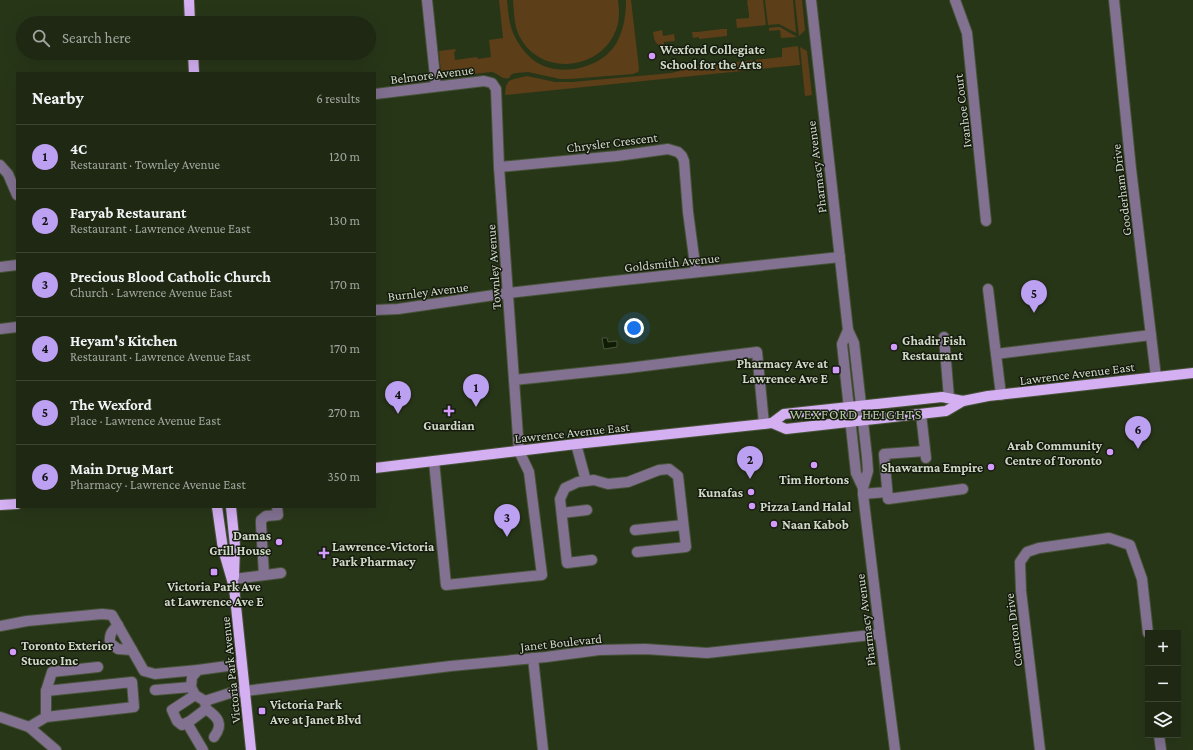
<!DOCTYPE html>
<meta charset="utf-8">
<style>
:root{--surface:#1e2812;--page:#26301b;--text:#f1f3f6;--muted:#a1a69f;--line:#3c4432;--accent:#bca0f2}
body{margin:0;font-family:"Crimson Pro",serif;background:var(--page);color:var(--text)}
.controls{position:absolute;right:12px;bottom:12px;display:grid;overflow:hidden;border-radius:0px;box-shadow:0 4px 16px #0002}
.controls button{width:36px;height:36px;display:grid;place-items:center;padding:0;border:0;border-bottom:1px solid var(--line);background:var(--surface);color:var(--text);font:20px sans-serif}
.you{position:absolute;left:634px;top:328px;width:14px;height:14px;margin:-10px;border:3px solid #fff;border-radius:50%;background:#1a73e8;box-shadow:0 0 0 6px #1a73e833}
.badge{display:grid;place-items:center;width:26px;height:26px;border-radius:50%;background:var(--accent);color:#111;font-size:13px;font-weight:700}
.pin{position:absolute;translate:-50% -33px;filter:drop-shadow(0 1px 2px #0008)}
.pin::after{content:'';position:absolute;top:21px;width:14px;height:12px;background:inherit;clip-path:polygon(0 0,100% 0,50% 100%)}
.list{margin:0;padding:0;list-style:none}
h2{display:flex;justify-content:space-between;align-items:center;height:52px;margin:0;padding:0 16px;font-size:17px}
h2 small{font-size:13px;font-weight:400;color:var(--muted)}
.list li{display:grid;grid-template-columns:26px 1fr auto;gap:12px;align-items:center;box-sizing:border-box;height:64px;padding:0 16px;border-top:1px solid var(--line)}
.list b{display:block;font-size:15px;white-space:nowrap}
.list p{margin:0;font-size:13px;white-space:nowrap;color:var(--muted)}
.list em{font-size:13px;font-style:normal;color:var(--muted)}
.icon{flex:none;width:22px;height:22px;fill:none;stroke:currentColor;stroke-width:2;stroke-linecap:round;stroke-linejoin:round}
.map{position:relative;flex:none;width:1193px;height:750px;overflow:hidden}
.search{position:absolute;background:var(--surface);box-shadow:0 4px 16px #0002;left:16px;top:16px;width:360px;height:44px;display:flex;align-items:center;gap:10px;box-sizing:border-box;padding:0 14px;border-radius:22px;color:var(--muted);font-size:15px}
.panel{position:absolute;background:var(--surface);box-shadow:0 4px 16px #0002;left:16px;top:72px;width:360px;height:436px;border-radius:0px}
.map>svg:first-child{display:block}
.green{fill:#5c3e18}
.water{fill:#101b03;stroke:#49543e}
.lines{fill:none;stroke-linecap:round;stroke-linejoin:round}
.minor-casing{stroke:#465337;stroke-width:12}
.major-casing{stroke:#465337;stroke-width:12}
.minor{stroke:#827191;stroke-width:10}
.major{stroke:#d4aff2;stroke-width:10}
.poi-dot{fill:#d39cfc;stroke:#151b0e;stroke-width:1.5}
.labels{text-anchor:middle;stroke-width:3;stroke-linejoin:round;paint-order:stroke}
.poi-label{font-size:13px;font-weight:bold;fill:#cfd9c6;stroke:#151b0e;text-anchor:start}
.street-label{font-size:13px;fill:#cfd9c6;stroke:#151b0e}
.neighbourhood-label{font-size:14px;letter-spacing:1px;fill:#b4c7a2;stroke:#151b0e}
</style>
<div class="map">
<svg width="1193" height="750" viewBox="0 0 1193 750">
<rect width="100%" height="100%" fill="#283618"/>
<!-- green -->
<g class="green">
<path d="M499,0H507C508,11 509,23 513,33C518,44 526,55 536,62C561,78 603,68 617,42C624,28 626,15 626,0H631L639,69L638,72L633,74L570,79H560L528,72L516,73L512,74L509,78C502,80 499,74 492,72L444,77L441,73L439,51L455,49L456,51L454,52L455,60L477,57L478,59L491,57L489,40L503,38Z"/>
<path d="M513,0H618C619,9 620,18 617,27C603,72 537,78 518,33C514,23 514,11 513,0Z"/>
<polygon points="748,0 763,0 766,25 737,28 736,19 749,18 749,14 747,1"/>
<polygon points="765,0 793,0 796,33 779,24 768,25"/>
<polygon points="795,0 802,0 805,30 799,36"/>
<polygon points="776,27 780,27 797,37 781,38 780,30 769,31 769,28"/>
<polygon points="722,29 727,29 727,36 699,39 699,37 693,38 692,32 697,32"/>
<path d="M662,30L663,36L674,34L675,41L664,42V47C655,45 654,40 653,32Z"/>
<polygon points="798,46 800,65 505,95 506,86 509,81 514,79 527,76 555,82 572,82 672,73 692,67 782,57 782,49 783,48"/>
<polygon points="800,47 807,51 812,95 805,96"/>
</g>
<!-- water -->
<polygon class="water" points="602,338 607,338 608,342 617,341 617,347 604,349"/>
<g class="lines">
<defs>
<g id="minor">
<polyline points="427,0 436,86"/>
<polyline points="811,0 848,330 854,343 867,457 868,471 863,488 863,494 880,634 895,750"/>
<polyline points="955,0 967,33 986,221"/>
<polyline points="1114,0 1131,169 1156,377"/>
<polyline points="375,94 484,81 492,83 496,89 499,167 519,451 529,472 542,575 446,585 434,461"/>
<polyline points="0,165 8,174 17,195"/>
<polyline points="499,167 617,156 668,149 678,152 682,156 684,161 688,212 696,272"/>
<polyline points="0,267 17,265"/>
<polyline points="988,289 1001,395"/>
<polyline points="375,310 398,309 508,293 596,283 840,257"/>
<polyline points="0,329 17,327"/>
<polyline points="848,330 842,344 856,473 863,488"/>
<polyline points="944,337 949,398"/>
<polyline points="996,354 1151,335"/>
<polyline points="514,380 628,368 757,352 764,424"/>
<polyline points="921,414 926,458"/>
<polyline points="576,444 586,481"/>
<polyline points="925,451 884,454 888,499 963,489"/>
<polyline points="863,494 887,492"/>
<polyline points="562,513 587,510"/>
<polyline points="635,530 683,525"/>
<polyline points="592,560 567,563 560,499 565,488 578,482 594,480 608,484 628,482 659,470 669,469 678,476 686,547 637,552"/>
<polyline points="264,575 261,524 261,520 266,516 278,515 277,507"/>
<polyline points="234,579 281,573"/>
<path d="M118,625C112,631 109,634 110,643L118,649L132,650"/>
<polyline points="0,626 27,621 102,614 112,615 144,671 155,674 198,670"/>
<polyline points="533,658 543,750"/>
<polyline points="242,664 198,670 192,677 191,687 195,695 205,701 230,693 245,691 451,666 546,657 599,650 645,649 707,653 880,634"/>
<polyline points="155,690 191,687"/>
<polyline points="195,695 172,710 177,721 182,725 190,721 206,709 205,701"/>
<path d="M206,709C218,717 224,724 214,737"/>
<polyline points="0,717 29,727 46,717 134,707 132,682 46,691 52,672 98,667"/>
<polyline points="46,717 46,691"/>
<polyline points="187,723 203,750"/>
<polyline points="29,727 56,750"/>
<polyline points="1159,735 1161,750"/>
<polyline points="1040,750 1021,591 1020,562 1027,552 1039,548 1109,538 1130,545 1142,579 1148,633"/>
</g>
<g id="major">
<polyline points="189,0 190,23"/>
<polyline points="193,53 194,73"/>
<polyline points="772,423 786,429 946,411 963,401"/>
<polyline points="375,468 576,444 764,424 772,423 784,414 942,397 963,401 988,396 1193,373"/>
<polyline points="0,505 17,504"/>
<polyline points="217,507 223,549 234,587 251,750"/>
<polyline points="231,507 235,546 234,577"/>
</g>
</defs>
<!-- minor casing -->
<use href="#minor" class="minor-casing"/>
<!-- major casing -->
<use href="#major" class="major-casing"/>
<!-- minor -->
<use href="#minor" class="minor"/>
<!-- major -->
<use href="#major" class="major"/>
</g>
<!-- markers -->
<g class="poi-dot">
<circle cx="652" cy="56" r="4"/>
<circle cx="894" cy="347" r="4"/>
<rect x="832" y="366" width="8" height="8" rx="2"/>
<path d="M447 405h4v4h4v4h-4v4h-4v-4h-4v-4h4z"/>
<circle cx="1110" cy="452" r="4"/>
<circle cx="814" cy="465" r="4"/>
<circle cx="991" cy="467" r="4"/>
<circle cx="751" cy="492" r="4"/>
<circle cx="752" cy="506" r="4"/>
<circle cx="774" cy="524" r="4"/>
<circle cx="279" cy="542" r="4"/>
<path d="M322 547h4v4h4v4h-4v4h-4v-4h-4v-4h4z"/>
<rect x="210" y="568" width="8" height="8" rx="2"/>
<circle cx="13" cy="652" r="4"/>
<rect x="258" y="707" width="8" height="8" rx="2"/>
</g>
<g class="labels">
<!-- poi labels -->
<g class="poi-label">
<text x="660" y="54">Wexford Collegiate<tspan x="660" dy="15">School for the Arts</tspan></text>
<text x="902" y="345">Ghadir Fish<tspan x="902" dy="15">Restaurant</tspan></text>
<text x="828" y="368" text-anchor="end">Pharmacy Ave at<tspan x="828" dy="15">Lawrence Ave E</tspan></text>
<text x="449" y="430" text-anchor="middle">Guardian</text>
<text x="1102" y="450" text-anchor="end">Arab Community<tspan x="1102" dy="15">Centre of Toronto</tspan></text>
<text x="983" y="472" text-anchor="end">Shawarma Empire</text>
<text x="814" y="484" text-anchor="middle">Tim Hortons</text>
<text x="743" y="497" text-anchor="end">Kunafas</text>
<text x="760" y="511">Pizza Land Halal</text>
<text x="782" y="529">Naan Kabob</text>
<text x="271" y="540" text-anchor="end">Damas<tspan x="271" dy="15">Grill House</tspan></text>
<text x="332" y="551">Lawrence-Victoria<tspan x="332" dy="15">Park Pharmacy</tspan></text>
<text x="214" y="591" text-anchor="middle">Victoria Park Ave<tspan x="214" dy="15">at Lawrence Ave E</tspan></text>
<text x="21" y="650">Toronto Exterior<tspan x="21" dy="15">Stucco Inc</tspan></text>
<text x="270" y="709">Victoria Park<tspan x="270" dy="15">Ave at Janet Blvd</tspan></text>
</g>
<!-- street labels -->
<g class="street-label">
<text transform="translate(432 74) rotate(-7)" y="5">Belmore Avenue</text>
<text transform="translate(962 111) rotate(-97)" y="5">Ivanhoe Court</text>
<text transform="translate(612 142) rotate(-7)" y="5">Chrysler Crescent</text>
<text transform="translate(816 167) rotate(-97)" y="5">Pharmacy Avenue</text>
<text transform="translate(1121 190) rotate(-97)" y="5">Gooderham Drive</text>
<text transform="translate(672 262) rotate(-6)" y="5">Goldsmith Avenue</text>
<text transform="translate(493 267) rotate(-94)" y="5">Townley Avenue</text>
<text transform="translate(428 291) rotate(-7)" y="5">Burnley Avenue</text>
<text transform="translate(1077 373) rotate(-7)" y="5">Lawrence Avenue East</text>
<text transform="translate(572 432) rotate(-6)" y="5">Lawrence Avenue East</text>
<text transform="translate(865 620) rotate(-97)" y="5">Pharmacy Avenue</text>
<text transform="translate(1013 630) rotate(-97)" y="5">Courton Drive</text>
<text transform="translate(561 642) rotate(-6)" y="5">Janet Boulevard</text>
<text transform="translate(230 670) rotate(-96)" y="5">Victoria Park Avenue</text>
</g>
<!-- neighbourhood labels -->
<g class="neighbourhood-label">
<text x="856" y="419">WEXFORD HEIGHTS</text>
</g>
</g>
</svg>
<div class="controls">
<button>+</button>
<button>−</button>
<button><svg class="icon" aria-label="layers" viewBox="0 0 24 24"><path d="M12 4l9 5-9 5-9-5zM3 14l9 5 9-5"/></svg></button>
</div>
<div class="you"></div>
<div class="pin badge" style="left:476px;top:407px">1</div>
<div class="pin badge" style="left:750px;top:479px">2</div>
<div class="pin badge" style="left:507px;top:537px">3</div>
<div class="pin badge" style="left:398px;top:414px">4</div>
<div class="pin badge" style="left:1034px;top:313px">5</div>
<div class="pin badge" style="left:1138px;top:449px">6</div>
<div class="search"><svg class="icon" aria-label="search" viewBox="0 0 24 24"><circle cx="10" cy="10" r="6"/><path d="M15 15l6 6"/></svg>Search here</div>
<section class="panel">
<h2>Nearby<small>6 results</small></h2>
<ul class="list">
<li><span class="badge">1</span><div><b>4C</b><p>Restaurant · Townley Avenue</p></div><em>120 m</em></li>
<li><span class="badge">2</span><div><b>Faryab Restaurant</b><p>Restaurant · Lawrence Avenue East</p></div><em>130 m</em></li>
<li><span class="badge">3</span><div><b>Precious Blood Catholic Church</b><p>Church · Lawrence Avenue East</p></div><em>170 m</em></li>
<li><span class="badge">4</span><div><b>Heyam's Kitchen</b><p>Restaurant · Lawrence Avenue East</p></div><em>170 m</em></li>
<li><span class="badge">5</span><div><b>The Wexford</b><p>Place · Lawrence Avenue East</p></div><em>270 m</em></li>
<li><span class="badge">6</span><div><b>Main Drug Mart</b><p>Pharmacy · Lawrence Avenue East</p></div><em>350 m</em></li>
</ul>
</section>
</div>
